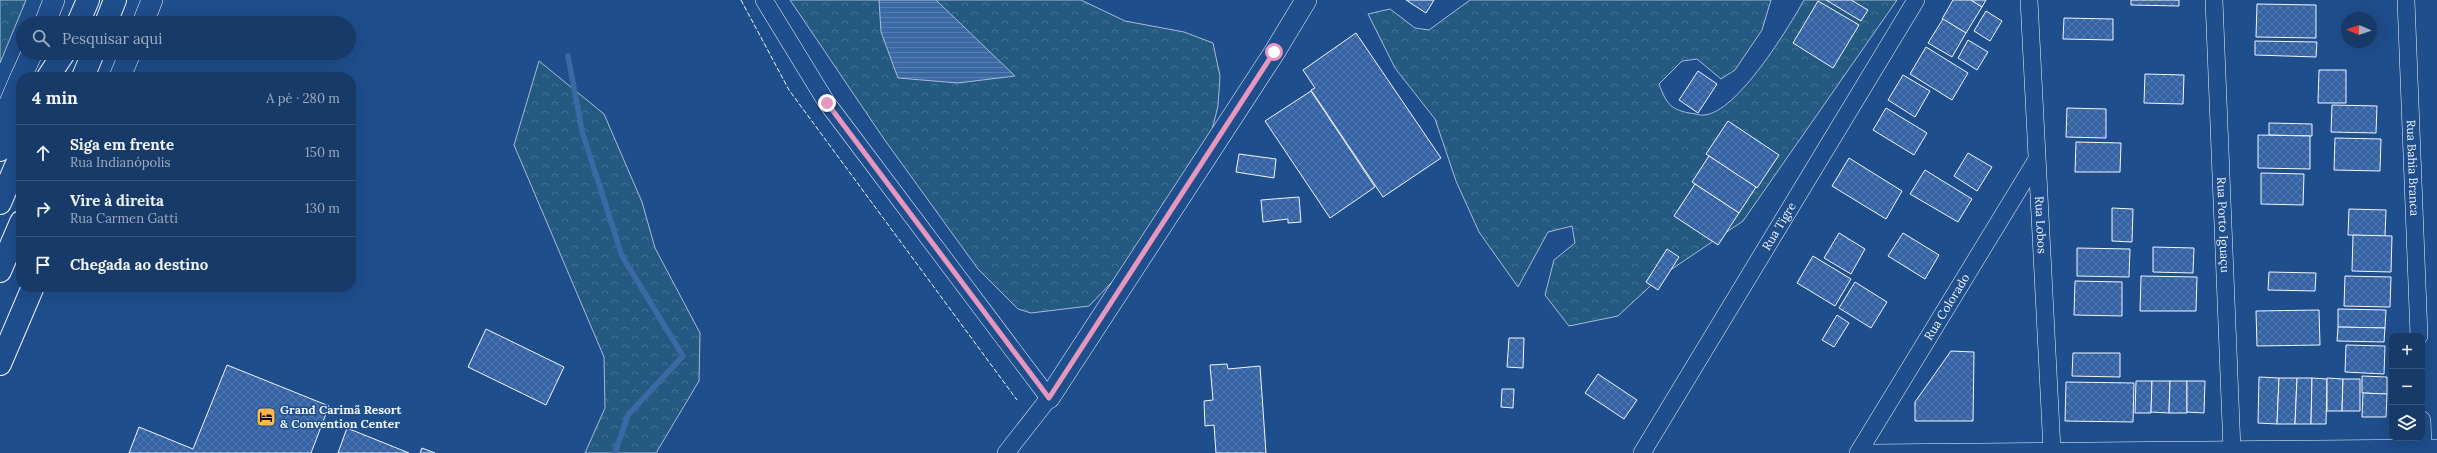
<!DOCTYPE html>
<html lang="pt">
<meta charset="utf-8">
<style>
:root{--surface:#173a69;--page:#244571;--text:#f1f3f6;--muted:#9eadc0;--line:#36547d}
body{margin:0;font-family:Lora,serif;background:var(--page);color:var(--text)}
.controls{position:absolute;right:12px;bottom:12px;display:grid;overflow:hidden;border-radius:8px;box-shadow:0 4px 16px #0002}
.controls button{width:36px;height:36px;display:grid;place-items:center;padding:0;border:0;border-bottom:1px solid var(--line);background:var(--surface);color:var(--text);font:20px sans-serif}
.compass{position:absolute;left:2341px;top:12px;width:36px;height:36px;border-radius:50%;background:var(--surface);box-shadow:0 4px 16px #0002;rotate:272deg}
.stop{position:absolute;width:12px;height:12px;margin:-9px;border:3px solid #e797bd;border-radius:50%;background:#fff}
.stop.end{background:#e797bd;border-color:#fff;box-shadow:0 1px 4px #0008}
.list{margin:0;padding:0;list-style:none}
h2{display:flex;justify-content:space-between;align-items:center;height:52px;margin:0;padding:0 16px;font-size:17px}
h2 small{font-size:13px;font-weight:400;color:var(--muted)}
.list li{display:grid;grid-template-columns:26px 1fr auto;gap:12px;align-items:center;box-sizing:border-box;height:56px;padding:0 16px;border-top:1px solid var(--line)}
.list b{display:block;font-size:15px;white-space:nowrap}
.list p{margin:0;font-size:13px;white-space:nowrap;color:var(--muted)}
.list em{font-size:13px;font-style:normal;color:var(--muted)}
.icon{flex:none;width:22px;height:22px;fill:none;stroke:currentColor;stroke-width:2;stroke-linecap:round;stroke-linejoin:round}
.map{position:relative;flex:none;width:2437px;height:453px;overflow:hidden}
.search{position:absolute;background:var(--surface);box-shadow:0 4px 16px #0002;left:16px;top:16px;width:340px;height:44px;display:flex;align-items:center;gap:10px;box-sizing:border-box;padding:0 14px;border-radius:22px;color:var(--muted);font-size:15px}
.panel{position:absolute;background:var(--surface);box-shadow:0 4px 16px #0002;left:16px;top:72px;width:340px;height:220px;border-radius:16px}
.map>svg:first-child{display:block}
.forest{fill:url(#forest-crowns);stroke:#a8bbd7}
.water{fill:url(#water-rules);stroke:#a8bbd7}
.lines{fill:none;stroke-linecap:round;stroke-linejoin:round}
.stream{stroke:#3b69a3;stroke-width:5.5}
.building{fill:url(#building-cross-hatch);stroke:#f2f6ff}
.minor-casing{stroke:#f2f6ff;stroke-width:18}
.tertiary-casing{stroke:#f2f6ff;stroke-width:22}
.trunk-casing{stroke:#f2f6ff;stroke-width:24}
.minor{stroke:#1f4e8c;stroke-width:17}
.tertiary{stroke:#1f4e8c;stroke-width:21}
.trunk{stroke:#1f4e8c;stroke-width:22}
.fence{stroke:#f2f6ff;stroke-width:1;stroke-dasharray:5 2;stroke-linecap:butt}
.route{stroke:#e797bd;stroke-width:5}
.labels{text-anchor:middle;stroke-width:3;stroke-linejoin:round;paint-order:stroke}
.street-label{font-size:12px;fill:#f2f6ff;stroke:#1f4e8c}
.poi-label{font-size:12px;font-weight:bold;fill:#f2f6ff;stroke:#1f4e8c;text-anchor:start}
</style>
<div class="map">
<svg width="2437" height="453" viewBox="0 0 2437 453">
<defs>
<pattern id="forest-crowns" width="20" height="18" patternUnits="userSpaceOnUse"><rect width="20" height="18" fill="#245a82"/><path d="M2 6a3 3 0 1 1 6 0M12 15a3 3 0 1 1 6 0" fill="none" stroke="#447295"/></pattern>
<pattern id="water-rules" width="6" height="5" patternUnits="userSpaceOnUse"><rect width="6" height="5" fill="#3b69a3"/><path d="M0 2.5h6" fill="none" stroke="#587fb1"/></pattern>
<pattern id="building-cross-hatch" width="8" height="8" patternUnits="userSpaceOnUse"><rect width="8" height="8" fill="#3563a3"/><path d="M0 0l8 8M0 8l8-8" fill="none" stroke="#537ab1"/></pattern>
</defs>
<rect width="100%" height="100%" fill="#1f4e8c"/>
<!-- forest -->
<g class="forest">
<polygon points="0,0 26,0 0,63"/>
<polygon points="790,0 1081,0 1125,21 1184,32 1213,43 1220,76 1218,106 1211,134 1133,260 1089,306 1031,313 1018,309 978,269 884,139"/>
<path d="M1470,0H1771L1762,30L1735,70L1721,79L1697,59L1682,61L1659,84C1666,102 1669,109 1689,113C1694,113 1700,116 1704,115C1737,113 1789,27 1804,0H1897L1743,221L1660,277L1618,316L1569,326L1545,295L1554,260L1575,243L1572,226L1548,232L1518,287L1479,232L1456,181L1435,119L1395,68L1368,14L1390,9L1415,28L1429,30Z"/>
<polygon points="539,61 604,114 642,202 655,248 700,333 699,381 656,453 585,453 605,408 604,357 514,145"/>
</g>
<!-- water -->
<polygon class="water" points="879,0 936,0 1015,76 958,83 898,78 881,32"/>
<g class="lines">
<!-- stream -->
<polyline class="stream" points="568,56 582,131 622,256 683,356 628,415 615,453"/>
</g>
<!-- building -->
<g class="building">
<polygon points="1406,0 1434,0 1426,13"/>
<polygon points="1826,0 1851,0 1868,10 1861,21"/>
<polygon points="1953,0 1971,0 1982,7 1966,33 1942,19"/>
<polygon points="1971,0 1986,0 1982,7"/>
<polygon points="2131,0 2179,0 2179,6 2131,5"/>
<polygon points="1818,1 1859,25 1833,68 1793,43"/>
<polygon points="2257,4 2316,5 2316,38 2256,37"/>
<polygon points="1986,11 2002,21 1990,41 1974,31"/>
<polygon points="2064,18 2113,19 2113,40 2063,39"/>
<polygon points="1943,19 1966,33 1952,57 1928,43"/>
<polygon points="1356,33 1441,158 1383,197 1311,90 1315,88 1303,70"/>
<polygon points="1968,40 1988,52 1977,70 1958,58"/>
<polygon points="2255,41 2317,42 2316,57 2255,55"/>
<polygon points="1926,47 1968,73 1952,100 1910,74"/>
<polygon points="2319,70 2346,70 2346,103 2318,103"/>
<polygon points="1698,71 1717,84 1698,113 1679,100"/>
<polygon points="2145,74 2184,75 2183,104 2144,103"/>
<polygon points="1903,75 1930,91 1915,117 1888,100"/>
<polygon points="1311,91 1375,187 1330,218 1265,121"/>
<polygon points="2332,105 2377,106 2376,133 2331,132"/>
<polygon points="1886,108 1927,133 1914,155 1873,130"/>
<polygon points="2067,108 2106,109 2106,138 2066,137"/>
<polygon points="1728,121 1779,155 1757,188 1706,154"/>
<polygon points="2269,123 2312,124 2312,136 2269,135"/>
<polygon points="2258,135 2310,136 2310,169 2258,168"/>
<polygon points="2335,138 2381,139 2380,171 2334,170"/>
<polygon points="2076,142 2121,143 2120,172 2075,172"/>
<polygon points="1968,153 1992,167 1977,191 1954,176"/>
<polygon points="1239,154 1276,159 1274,178 1236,172"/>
<polygon points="1709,156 1756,187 1739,213 1692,182"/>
<polygon points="1849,158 1902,191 1886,219 1832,186"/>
<polygon points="1925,170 1972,199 1958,222 1910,194"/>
<polygon points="2261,173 2304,174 2303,205 2261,204"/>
<polygon points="1695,184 1739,213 1718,245 1674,216"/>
<polygon points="1299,197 1301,222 1288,223 1288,219 1263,222 1261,200"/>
<polygon points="2112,208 2133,209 2132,242 2112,241"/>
<polygon points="2349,209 2386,210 2385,236 2348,235"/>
<polygon points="1839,233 1865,249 1851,274 1824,258"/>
<polygon points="1903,233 1939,255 1925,279 1888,256"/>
<polygon points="2353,235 2392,236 2391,272 2352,271"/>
<polygon points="2153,247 2194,248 2193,273 2153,272"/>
<polygon points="2077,248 2130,249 2129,277 2077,276"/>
<polygon points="1667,249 1679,257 1658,290 1646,282"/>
<polygon points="1813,256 1851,279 1835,306 1797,283"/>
<polygon points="2269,272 2316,273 2315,291 2268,290"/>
<polygon points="2141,276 2197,277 2196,311 2140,311"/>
<polygon points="2345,276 2391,277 2390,307 2344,306"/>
<polygon points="2075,281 2122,282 2122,316 2074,315"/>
<polygon points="1855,282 1887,302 1871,328 1839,308"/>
<polygon points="2338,309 2386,310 2385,328 2338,327"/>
<polygon points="2319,310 2320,345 2257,346 2256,311"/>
<polygon points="1837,315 1849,323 1834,347 1822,340"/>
<polygon points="2338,327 2385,328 2384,342 2337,341"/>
<polygon points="486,329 564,367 546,405 468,367"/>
<polygon points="1509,338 1524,338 1523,368 1507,367"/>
<polygon points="2346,345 2385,346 2384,374 2345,372"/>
<polygon points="1951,351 1974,352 1973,421 1915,421 1915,402"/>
<polygon points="2073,353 2120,353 2120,377 2072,376"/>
<polygon points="1227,364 1228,369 1260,366 1266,453 1216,453 1214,425 1205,426 1204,401 1213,400 1210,365"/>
<polygon points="227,365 329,406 311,453 129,453 139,427 193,449"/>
<polygon points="1598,374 1637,400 1624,419 1585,393"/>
<polygon points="2362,376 2387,377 2387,394 2362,393"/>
<polygon points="2259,377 2279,378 2277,424 2258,423"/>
<polygon points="2279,378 2297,378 2295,424 2277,424"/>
<polygon points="2297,378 2312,378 2311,424 2295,424"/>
<polygon points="2312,378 2327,379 2326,424 2311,424"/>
<polygon points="2327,378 2343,379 2342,411 2327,411"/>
<polygon points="2343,379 2360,379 2360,411 2342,411"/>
<polygon points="2136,381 2152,381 2151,413 2135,413"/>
<polygon points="2152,381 2170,381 2169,413 2151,412"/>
<polygon points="2170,381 2187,381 2187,413 2169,413"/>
<polygon points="2187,381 2205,381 2204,413 2187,412"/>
<polygon points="2066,382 2134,383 2133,422 2065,421"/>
<polygon points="1502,389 1514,389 1513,408 1501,407"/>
<polygon points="2363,393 2387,394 2386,417 2362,417"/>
<polygon points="347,428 409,453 338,453"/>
<polygon points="422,448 435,453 420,453"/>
</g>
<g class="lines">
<defs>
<g id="minor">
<polyline points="764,0 827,103 1049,398 1006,453"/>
<path id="s1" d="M2029,0L2052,450"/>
<path id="s2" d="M2214,0L2232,450"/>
<path id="s3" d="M2406,0L2419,336"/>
<polyline points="2422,420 2423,448"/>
<path id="s4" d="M1642,453L1916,0"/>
<path id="s5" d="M1858,453L2036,161"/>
<polyline points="1872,453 2437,448"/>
</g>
<g id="tertiary">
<polyline points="45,23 54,0"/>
<polyline points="143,23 152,0"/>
<polyline points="21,77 32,53"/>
<polyline points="120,77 130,53"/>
<polyline points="0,126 21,77"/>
<polyline points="1049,398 1274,53 1306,0"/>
</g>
<g id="trunk">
<polyline points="78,23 88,0"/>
<polyline points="106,23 115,0"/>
<polyline points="48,77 64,53"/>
<polyline points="83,77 93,53"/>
<polyline points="0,150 21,118"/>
<polyline points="0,203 21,154"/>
<polyline points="0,271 21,222"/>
<polyline points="0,364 32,289"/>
</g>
</defs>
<!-- minor casing -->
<use href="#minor" class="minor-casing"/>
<!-- tertiary casing -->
<use href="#tertiary" class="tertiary-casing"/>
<!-- trunk casing -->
<use href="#trunk" class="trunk-casing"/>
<!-- minor -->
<use href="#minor" class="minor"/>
<!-- tertiary -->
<use href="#tertiary" class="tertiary"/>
<!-- trunk -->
<use href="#trunk" class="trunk"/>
<!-- fence -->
<polyline class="fence" points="741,0 789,90 1017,400"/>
</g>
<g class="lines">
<!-- route -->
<polyline class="route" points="827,103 1049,398 1274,52"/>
</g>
<!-- icons -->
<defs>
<symbol id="hotel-square" viewBox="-11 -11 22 22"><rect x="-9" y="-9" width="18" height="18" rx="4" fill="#ffb74d" stroke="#1f4e8c"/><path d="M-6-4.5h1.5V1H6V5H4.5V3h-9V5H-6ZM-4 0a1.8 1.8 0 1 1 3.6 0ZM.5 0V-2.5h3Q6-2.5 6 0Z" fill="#111"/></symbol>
</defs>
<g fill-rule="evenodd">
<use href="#hotel-square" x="255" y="406" width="22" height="22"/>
</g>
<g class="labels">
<!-- street labels -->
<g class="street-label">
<text dy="4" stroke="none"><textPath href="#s3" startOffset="168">Rua Bahia Branca</textPath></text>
<text dy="4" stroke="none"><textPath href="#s1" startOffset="225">Rua Lobos</textPath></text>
<text dy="4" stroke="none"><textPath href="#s2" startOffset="225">Rua Porto Iguaçu</textPath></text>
<text dy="4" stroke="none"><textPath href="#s4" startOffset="265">Rua Tigre</textPath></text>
<text dy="4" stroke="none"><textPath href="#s5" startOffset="171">Rua Colorado</textPath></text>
</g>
<!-- poi labels -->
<g class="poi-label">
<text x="280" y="414">Grand Carimã Resort<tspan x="280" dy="14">&amp; Convention Center</tspan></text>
</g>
</g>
</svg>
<div class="controls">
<button>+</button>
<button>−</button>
<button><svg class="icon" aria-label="layers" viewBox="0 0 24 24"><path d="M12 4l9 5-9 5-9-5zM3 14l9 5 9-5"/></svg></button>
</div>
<svg class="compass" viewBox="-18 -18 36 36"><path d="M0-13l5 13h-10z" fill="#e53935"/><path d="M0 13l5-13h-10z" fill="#9eadc0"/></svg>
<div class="stop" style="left:1274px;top:52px"></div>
<div class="stop end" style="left:827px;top:103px"></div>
<div class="search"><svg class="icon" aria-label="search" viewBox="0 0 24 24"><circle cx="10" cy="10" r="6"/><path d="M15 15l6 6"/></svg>Pesquisar aqui</div>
<section class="panel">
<h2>4 min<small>A pé · 280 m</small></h2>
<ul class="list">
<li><svg class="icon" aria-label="ahead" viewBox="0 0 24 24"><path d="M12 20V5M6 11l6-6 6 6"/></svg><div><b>Siga em frente</b><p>Rua Indianópolis</p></div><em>150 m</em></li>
<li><svg class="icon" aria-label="right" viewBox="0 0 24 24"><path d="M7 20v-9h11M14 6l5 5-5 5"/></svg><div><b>Vire à direita</b><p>Rua Carmen Gatti</p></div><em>130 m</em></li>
<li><svg class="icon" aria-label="arrive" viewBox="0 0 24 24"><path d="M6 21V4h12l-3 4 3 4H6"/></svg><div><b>Chegada ao destino</b></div></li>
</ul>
</section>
</div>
